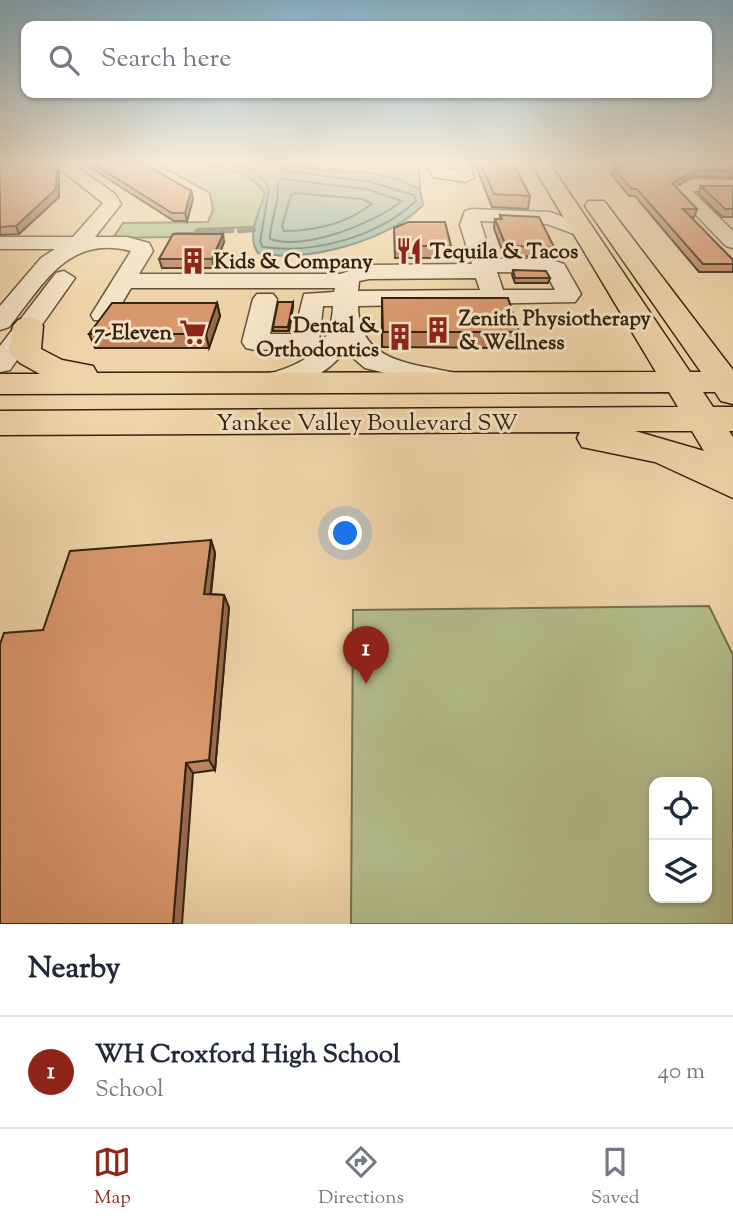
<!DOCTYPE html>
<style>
:root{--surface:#fff;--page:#f6f6f7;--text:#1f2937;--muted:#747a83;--line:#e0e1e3;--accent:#8f2418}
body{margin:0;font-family:"Sorts Mill Goudy",serif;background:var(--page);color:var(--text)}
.controls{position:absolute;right:21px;bottom:21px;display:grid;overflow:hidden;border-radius:14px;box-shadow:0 2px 5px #0004}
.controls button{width:63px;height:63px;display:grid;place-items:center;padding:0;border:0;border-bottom:2px solid var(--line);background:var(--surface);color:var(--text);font:35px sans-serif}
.you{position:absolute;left:346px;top:534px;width:24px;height:24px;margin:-18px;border:5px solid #fff;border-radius:50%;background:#1a73e8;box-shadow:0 0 0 10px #1a73e833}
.badge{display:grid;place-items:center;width:46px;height:46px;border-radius:50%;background:var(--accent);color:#fff;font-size:23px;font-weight:700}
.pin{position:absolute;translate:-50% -58px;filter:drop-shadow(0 2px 4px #0008)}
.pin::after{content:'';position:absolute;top:37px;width:24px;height:21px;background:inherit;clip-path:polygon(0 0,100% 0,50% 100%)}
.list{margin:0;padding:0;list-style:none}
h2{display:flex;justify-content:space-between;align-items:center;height:91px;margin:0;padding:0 28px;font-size:30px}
h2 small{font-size:23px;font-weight:400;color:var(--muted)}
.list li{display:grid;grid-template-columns:46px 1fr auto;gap:21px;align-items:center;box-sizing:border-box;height:112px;padding:0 28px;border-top:2px solid var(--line)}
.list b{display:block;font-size:26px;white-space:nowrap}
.list p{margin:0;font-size:23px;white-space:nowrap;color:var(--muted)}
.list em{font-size:23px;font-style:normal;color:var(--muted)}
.icon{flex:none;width:38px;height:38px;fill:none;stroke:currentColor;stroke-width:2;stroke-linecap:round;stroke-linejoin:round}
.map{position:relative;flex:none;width:733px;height:924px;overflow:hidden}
.search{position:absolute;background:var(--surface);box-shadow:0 2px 5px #0004;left:21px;right:21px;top:21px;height:77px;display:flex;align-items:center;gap:18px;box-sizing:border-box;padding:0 24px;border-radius:14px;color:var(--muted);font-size:26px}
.sheet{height:203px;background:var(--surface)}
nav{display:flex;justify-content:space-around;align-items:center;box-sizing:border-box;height:98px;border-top:2px solid var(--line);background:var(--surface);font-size:19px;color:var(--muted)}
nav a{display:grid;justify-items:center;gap:4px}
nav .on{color:var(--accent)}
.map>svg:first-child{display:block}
.green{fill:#b3be8c;stroke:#74704e;stroke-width:2;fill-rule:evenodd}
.water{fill:#99b8a6;stroke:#717c6a;stroke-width:2}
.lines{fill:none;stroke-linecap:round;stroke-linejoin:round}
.shore{stroke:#666e5b;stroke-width:2}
.stream{stroke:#717c6a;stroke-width:4.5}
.minor-casing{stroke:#624f36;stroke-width:3}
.major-casing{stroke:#342310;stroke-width:3}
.minor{fill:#f4e3c6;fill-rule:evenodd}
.major{fill:#eed4a8;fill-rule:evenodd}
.wall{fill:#ba825d;stroke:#342310;stroke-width:2}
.shaded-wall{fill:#976a4c;stroke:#342310;stroke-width:2}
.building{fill:#d8976c;stroke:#342310;stroke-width:2}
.labels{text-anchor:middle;stroke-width:6;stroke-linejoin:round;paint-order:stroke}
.far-poi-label{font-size:21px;font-weight:bold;fill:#342310;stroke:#f4e3c6;text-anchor:start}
.street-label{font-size:24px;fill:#342310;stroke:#f4e3c6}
</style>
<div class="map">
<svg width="733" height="924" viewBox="0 0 733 924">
<rect width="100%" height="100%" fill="#eed4a8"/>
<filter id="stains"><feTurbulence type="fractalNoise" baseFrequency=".00286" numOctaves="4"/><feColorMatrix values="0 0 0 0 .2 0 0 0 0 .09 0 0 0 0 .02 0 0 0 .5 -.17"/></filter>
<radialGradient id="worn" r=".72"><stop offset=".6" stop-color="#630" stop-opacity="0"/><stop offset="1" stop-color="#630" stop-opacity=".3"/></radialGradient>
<!-- green -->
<g class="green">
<path d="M152,161C185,161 247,161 265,194L254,227L198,229L195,233H175L173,237L113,238L123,223L208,222L213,210L210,193Z"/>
<path d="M270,161H419L420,190C373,168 322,172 270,161Z"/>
<path d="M709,606L733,655V924H351L353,610ZM707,782V898H654V782Z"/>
</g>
<!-- water -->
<path class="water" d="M194,161H270L330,172H366L398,179L420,190L423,205C390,240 305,264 258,253C246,236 259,213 265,194C252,168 219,169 194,161Z"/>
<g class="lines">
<!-- shore -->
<g class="shore">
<path d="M221,161C239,166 262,169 269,189L260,242L263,247C315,254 377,237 416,201L414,195L367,181L284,171L277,161"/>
<path d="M282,179L366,189L402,201C375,223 305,251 270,239C270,219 281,202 277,182Z"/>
<path d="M295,193L362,199L372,204C347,223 315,231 284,231L282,226L291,195Z"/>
</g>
<!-- stream -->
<g class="stream">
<polyline points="196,231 232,231"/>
<polyline points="239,231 254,230"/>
</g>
<defs>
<g id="minor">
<path d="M50,161H68L115,194L121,204L95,237H127L149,243L153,251L139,274H340L369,265L472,264L460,225L465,211L472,209L550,212L592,228L595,232L585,238L547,224L480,221L492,259H549L564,264L581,294L575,302L358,306C359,366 417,363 464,375L468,381L464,387L454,390L365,368L345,351C327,375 285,397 255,389L251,383C256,374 265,374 275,372C310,362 332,343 333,306H323L319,342L315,348L255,350L246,348L242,342L253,299L257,294H273L277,299L270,334H294L304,294L334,292L335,288H131L112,320H94L91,315L131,251C68,234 43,285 9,327L0,330V306L41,258L55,249H0V237H73L103,203ZM497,272L546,273L555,290H503ZM476,278L480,290L358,291L359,281L369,279Z"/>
<polygon points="427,161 443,161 446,169 455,170 452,161 468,161 474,177 466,182 433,177"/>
<polygon points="693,179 733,180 733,190 692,191 733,231 733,248 726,246 672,190"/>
<polygon points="64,271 75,278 10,370 0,372 0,346 56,273"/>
</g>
<path id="major" d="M530,161H548L690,372H701L585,206L588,201H604L733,370V404L721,401L715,392H703L713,407H733V431H729L733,437V498L655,462L582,447L577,438L580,432L0,435V411L678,407L669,392L0,394V374H40L20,363L9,352L13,326L18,320L28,317L38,320L43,326L41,349L62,360L93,366L97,373L656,372ZM635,431H692L704,451Z"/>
</defs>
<!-- minor casing -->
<use href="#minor" class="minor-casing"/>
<!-- major casing -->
<use href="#major" class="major-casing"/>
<!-- minor -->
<use href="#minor" class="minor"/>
<!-- major -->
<use href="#major" class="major"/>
</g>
<!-- wall -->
<g class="wall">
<polygon points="80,161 139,161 191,191 193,199 187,221 174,221"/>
<polygon points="474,161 512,161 530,196 528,209 492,207"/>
<polygon points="609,161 733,161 733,178 693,176 675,186 697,209 694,217 690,217 733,260 733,272 699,272 635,196 629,196 611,174 613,168 617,167"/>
<polygon points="0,165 59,172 59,197 19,234 0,235"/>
<polygon points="701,186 733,186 733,217 722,217 698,193"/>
<polygon points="500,215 554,247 552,257 504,256 494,228 495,219 500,219"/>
<polygon points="394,228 451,246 450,258 395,258"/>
<polygon points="224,242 214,268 162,268 159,259"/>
<polygon points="513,270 550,278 548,283 515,283 512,275"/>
<polygon points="382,298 519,332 516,348 382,347"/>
<polygon points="293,302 293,306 289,331 273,331 273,327"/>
<polygon points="217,303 220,316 209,348 95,348 89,334"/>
<polygon points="211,540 215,553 211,594 224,595 229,608 215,770 193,773 43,630"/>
</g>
<!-- shaded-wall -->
<g class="shaded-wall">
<polygon points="57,164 59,172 59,197 19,234 16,226"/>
<polygon points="696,170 693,176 669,190 672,183"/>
<polygon points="191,191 193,199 187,221 185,213"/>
<polygon points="223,234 224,242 214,268 212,259"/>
<polygon points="293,302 293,306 289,331 288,327"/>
<polygon points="217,303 220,316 209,348 206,334"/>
<polygon points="211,540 215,553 209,607 204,594"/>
<polygon points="224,595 229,608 215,770 209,760"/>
<polygon points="186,763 193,773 182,924 173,924"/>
</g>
<!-- building -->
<g class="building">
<polygon points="20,161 52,161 57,164 56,189 16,226 0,227 0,165"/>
<polygon points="89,161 139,161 191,191 185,213 172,213"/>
<polygon points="480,161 512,161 530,196 494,194"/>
<polygon points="620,161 733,161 733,171 696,170 672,183 697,209 683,209 733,260 733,264 703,264 637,189 632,189 613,168 625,164"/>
<polygon points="701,186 733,186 733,209 725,209"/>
<polygon points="500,215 539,217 554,247 506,246 495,219 502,219"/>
<polygon points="408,222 445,222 451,246 395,246 394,228"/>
<polygon points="173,234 223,234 212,259 159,259"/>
<polygon points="513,270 546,271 550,278 515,278"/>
<polygon points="382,298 508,298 519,332 383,332"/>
<polygon points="278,302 293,302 288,327 273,327"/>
<polygon points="112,303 217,303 206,334 89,334"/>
<polygon points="211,540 204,594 224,595 209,760 186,763 173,924 0,924 0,644 4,633 43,630 70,551"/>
</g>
<!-- sky -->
<linearGradient id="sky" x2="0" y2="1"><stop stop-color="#88b6ce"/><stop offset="0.56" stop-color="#f7ecd8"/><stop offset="1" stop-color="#f7ecd8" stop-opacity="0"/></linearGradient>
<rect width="733" height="290" fill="url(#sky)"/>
<!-- icons -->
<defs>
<symbol id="restaurant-bare" viewBox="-9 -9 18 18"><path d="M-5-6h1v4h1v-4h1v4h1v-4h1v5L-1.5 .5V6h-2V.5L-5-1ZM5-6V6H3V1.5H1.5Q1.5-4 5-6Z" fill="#8f2418" stroke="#f4e3c6" stroke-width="2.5" paint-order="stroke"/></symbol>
<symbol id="building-bare" viewBox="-9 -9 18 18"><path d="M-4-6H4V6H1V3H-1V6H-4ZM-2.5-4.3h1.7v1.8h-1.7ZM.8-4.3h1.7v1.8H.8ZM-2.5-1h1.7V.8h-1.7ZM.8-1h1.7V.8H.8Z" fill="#8f2418" stroke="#f4e3c6" stroke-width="2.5" paint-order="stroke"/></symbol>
<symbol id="supermarket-bare" viewBox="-9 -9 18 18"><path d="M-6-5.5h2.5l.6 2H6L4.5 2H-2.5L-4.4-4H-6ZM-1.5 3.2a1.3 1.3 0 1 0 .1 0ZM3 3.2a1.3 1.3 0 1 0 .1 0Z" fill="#8f2418" stroke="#f4e3c6" stroke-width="2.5" paint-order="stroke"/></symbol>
</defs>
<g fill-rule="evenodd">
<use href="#restaurant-bare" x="390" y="232" width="38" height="38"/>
<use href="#building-bare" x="174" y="242" width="38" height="38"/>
<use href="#building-bare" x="419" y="311" width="38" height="38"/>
<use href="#supermarket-bare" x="174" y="313" width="38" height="38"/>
<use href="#building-bare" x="381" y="318" width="38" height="38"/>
</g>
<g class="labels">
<!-- far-poi labels -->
<g class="far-poi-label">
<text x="430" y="258">Tequila &amp; Tacos</text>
<text x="214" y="268">Kids &amp; Company</text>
<text x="459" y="325">Zenith Physiotherapy<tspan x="459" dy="24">&amp; Wellness</tspan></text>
<text x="379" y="332" text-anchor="end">Dental &amp;<tspan x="379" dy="24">Orthodontics</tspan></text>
<text x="172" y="339" text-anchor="end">7-Eleven</text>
</g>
<!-- street labels -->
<g class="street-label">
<text x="367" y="430">Yankee Valley Boulevard SW</text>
</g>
</g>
<rect width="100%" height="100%" filter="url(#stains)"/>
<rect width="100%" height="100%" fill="url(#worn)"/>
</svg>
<div class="controls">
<button><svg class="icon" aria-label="locate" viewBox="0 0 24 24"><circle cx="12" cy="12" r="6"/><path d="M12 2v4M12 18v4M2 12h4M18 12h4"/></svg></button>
<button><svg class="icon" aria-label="layers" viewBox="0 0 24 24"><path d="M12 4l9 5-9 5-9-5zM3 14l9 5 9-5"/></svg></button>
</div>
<div class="you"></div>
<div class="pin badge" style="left:366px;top:684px">1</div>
<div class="search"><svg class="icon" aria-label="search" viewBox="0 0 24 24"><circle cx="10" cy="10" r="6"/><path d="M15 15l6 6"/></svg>Search here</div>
</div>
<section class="sheet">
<h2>Nearby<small></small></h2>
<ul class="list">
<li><span class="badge">1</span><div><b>WH Croxford High School</b><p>School</p></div><em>40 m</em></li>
</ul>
</section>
<nav>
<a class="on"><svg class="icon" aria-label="map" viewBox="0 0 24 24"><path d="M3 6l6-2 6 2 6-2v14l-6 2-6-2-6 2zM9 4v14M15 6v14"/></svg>Map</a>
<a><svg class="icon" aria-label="directions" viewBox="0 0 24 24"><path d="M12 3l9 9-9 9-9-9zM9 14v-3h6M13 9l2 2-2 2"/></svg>Directions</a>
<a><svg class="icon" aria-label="saved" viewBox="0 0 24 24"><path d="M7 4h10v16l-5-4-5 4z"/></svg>Saved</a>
</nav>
